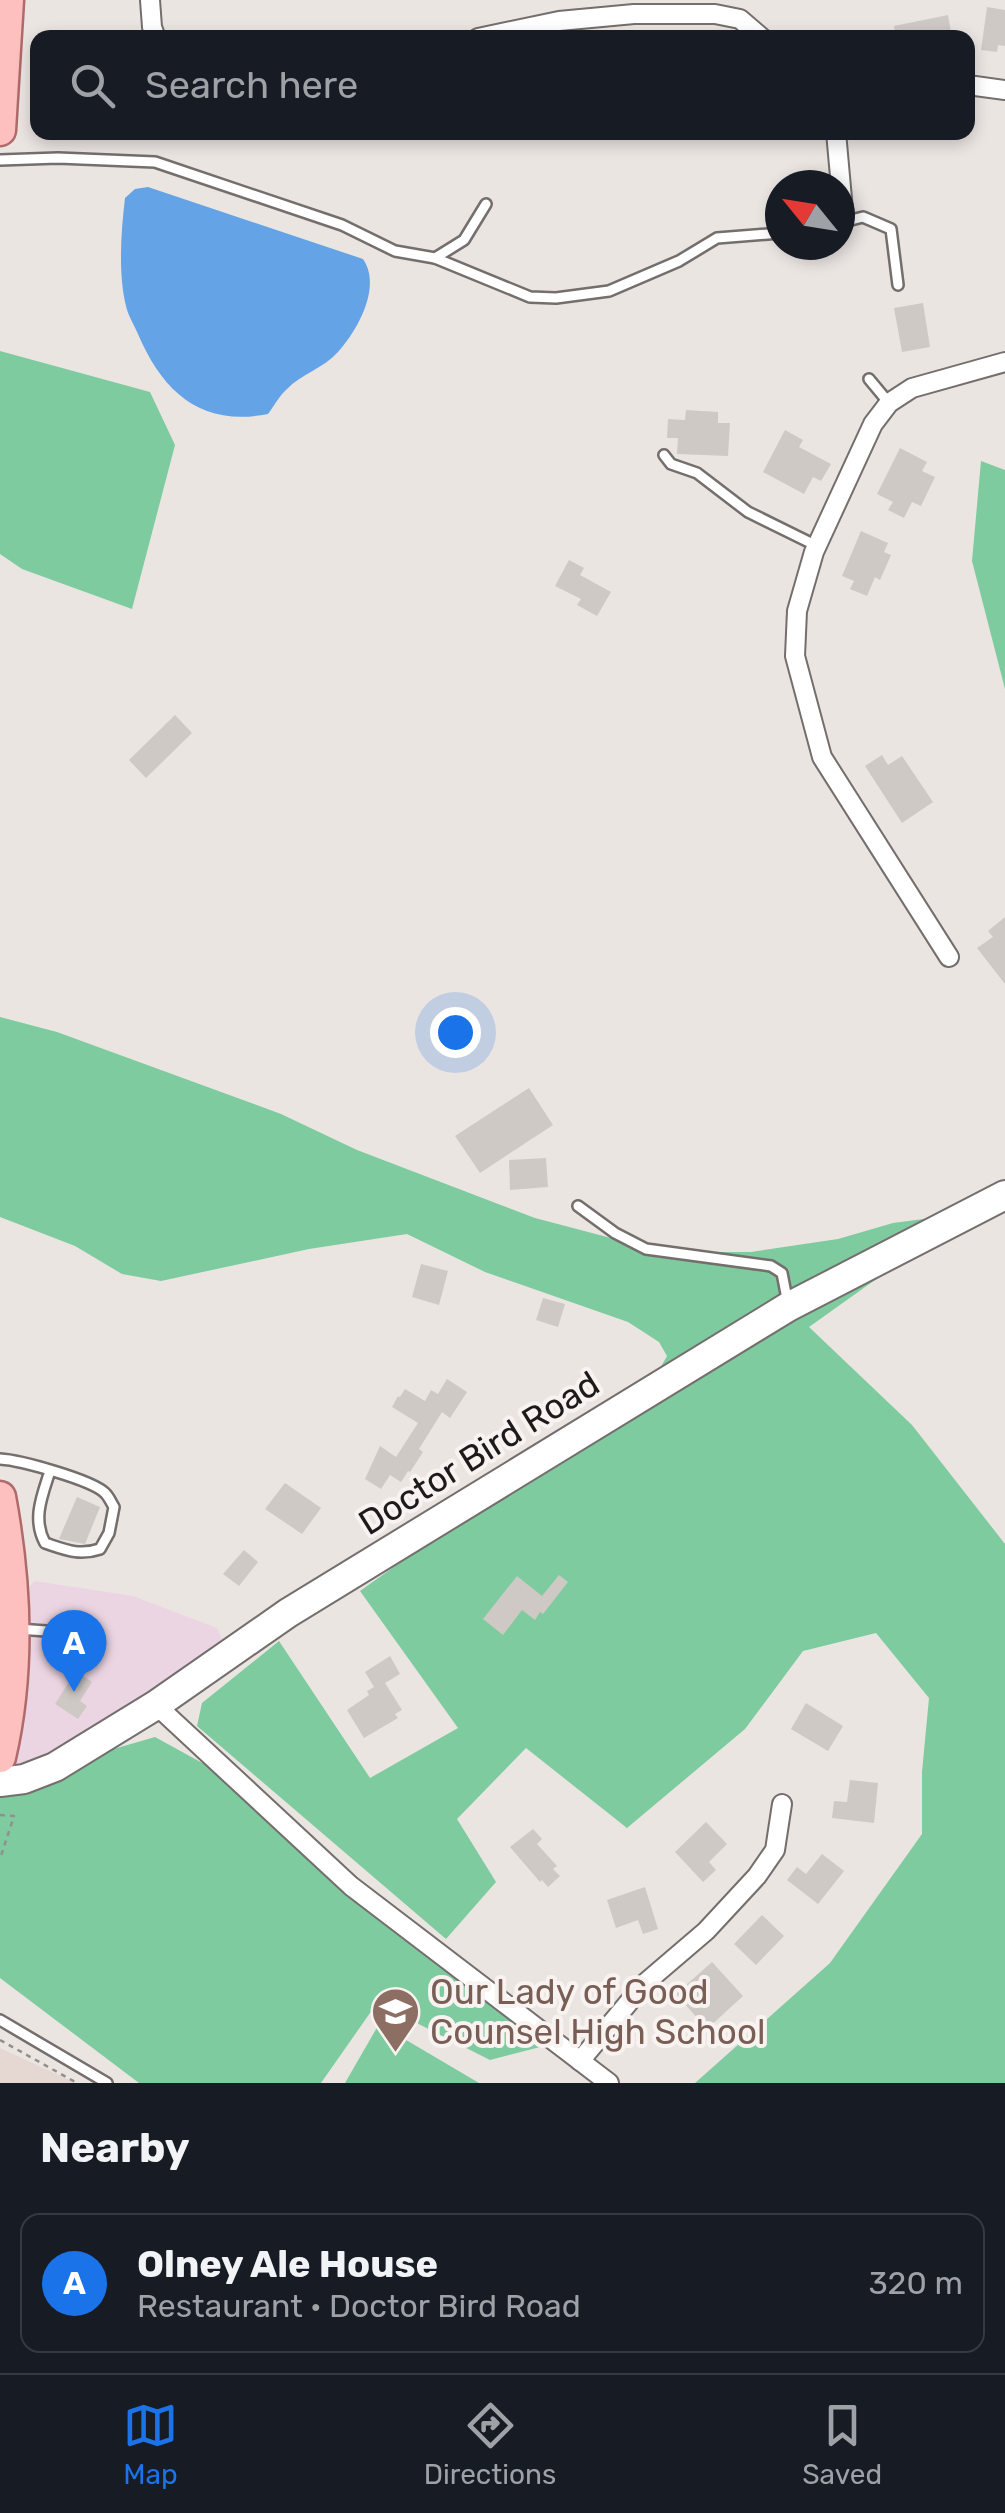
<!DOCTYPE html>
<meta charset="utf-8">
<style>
:root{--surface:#171b24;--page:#242831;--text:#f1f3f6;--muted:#9ea1a6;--line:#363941;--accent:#1a73e8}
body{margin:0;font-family:Rubik,sans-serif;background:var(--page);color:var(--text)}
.compass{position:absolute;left:765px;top:170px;width:90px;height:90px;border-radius:50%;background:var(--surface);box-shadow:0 5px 15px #0003;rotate:300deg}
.you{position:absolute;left:455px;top:1032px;width:35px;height:35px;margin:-25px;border:8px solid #fff;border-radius:50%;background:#1a73e8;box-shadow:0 0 0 15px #1a73e833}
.badge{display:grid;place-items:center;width:65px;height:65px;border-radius:50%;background:var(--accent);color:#fff;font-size:32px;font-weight:700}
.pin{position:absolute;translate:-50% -82px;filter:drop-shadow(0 2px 5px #0008)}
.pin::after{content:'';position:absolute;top:52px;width:35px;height:30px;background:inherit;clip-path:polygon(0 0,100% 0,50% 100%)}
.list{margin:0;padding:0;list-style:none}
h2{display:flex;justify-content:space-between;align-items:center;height:130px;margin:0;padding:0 40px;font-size:42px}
h2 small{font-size:32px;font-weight:400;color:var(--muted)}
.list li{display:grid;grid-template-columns:65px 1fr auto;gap:30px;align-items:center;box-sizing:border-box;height:140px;margin:0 20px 20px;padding:0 20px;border:2px solid var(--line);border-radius:20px}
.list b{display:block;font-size:38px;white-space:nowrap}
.list p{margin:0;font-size:32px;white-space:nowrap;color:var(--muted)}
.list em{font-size:32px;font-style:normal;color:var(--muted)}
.icon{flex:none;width:55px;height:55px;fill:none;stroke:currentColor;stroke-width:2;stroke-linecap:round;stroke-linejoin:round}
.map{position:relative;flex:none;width:1005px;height:2083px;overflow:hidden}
.search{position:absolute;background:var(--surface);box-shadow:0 5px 15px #0003;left:30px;right:30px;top:30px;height:110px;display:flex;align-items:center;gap:25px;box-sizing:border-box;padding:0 35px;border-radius:20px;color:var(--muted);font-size:38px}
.sheet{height:290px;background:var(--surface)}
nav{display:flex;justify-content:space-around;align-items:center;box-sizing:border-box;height:140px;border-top:2px solid var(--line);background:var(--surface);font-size:28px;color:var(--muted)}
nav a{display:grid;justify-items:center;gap:5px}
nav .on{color:var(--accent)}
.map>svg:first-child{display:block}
.commercial{fill:#ecd5e2}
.built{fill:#e5d7d1}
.green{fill:#7dcb9e}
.water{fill:#63a3e6}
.building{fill:#cfc9c6}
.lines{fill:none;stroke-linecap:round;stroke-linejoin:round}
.service-casing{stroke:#746e6c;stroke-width:14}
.minor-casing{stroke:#746e6c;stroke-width:22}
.secondary-casing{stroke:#746e6c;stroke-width:32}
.primary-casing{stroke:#af6a6a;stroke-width:35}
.path{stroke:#938f8c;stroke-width:2.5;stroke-dasharray:5 5;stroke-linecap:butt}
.service{stroke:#fff;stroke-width:9}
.minor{stroke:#fff;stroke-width:18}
.secondary{stroke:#fff;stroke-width:28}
.primary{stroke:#febfbf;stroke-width:30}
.labels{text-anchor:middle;stroke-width:8;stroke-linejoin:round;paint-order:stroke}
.street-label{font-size:35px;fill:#1d1b1a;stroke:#f8f2f0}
.education-label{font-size:35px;fill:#785e54;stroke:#f8f2f0;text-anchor:start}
</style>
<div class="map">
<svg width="1005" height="2083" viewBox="0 0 1005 2083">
<rect width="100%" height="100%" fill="#ebe5e2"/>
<!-- commercial -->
<polygon class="commercial" points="35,1581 133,1596 217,1628 228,1653 24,1779 0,1757 13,1602"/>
<!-- built -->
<polygon class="built" points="0,2048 76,2083 0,2083"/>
<!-- green -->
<g class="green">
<polygon points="0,351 150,392 175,445 132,609 22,569 0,554"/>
<polygon points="981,461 1005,470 1005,689 972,561"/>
<polygon points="0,1017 57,1032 281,1114 357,1150 535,1218 664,1252 751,1252 838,1239 893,1223 969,1213 809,1327 912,1425 1005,1544 1005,2083 695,2083 830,1963 922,1834 922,1772 929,1698 876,1633 803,1651 745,1729 627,1828 526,1748 457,1819 496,1882 446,1939 197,1726 202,1703 279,1641 370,1778 458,1728 360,1591 592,1426 644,1397 667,1356 659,1342 628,1322 485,1272 407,1234 309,1249 161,1281 122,1274 75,1246 0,1217"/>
<polygon points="155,1737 235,1781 544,2046 490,2060 377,2003 321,2083 139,2083 0,1978 0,1782"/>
<polygon points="379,2024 479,2083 345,2083"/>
</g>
<!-- water -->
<path class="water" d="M148,187L363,259C382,286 358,330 338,352C324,368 301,374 287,389C279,396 274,406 268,414C202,427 163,393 138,334C134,325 128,315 126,306C118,273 121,232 125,198L135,189Z"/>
<!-- building -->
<g class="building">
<polygon points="987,7 1005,10 1005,46 998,45 997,52 981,50"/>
<polygon points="948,15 952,38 896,38 894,26"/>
<polygon points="923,303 930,347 902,352 894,308"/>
<polygon points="686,410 718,412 718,423 730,423 728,456 677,454 678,438 667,438 668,419 685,420"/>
<polygon points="785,430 803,440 799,447 831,464 821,481 813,477 804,494 763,472"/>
<polygon points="900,448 927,462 922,471 935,477 921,506 912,502 904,518 888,510 893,502 877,494"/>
<polygon points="861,531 888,543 884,552 891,555 880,580 875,577 867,596 850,589 854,581 842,576"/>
<polygon points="569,560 584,568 580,575 611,592 597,616 577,605 581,599 555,586"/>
<polygon points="175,715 192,733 146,778 129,760"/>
<polygon points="882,755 888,765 902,756 933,802 902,823 865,766"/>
<polygon points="1005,917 1005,984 977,948 993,937 988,931"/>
<polygon points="529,1088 553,1125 480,1173 455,1136"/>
<polygon points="546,1158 548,1187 510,1190 509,1160"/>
<polygon points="421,1264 448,1271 439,1305 412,1297"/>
<polygon points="543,1298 565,1304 558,1327 536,1320"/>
<polygon points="447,1379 467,1392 450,1418 442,1412 419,1449 423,1452 410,1472 408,1471 401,1482 390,1475 381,1489 365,1479 380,1446 396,1457 418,1423 392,1407 398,1396 400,1397 405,1389 425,1401 431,1390 438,1394"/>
<polygon points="285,1483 321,1508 302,1534 265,1509"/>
<polygon points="77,1497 100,1507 85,1544 59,1539"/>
<polygon points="244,1550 258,1562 239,1586 223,1574"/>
<polygon points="559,1575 568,1582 543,1614 540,1612 535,1620 522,1610 503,1635 483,1619 517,1576 542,1596"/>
<polygon points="390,1656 400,1674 385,1683 402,1710 395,1714 398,1718 364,1738 347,1710 369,1695 367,1691 374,1687 365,1672"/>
<polygon points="76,1671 92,1682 80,1701 87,1706 78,1719 55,1704"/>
<polygon points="806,1703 843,1726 828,1751 791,1729"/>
<polygon points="850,1780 878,1783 874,1823 832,1818 834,1801 847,1802"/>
<polygon points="706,1822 727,1844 709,1862 716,1870 703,1882 675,1852"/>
<polygon points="533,1829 542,1839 537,1844 557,1866 553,1869 560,1876 548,1887 542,1880 540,1882 510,1847"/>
<polygon points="822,1854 844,1871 818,1904 787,1880 797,1867 806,1874"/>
<polygon points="645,1887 658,1929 643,1934 638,1920 616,1928 607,1900"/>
<polygon points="762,1915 784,1936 756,1965 734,1944"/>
<polygon points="712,1962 743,1996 707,2029 676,1994"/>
</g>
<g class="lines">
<defs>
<g id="service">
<polyline points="0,160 58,158 155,162 342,225 395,251 435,258 464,240 486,204"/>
<polyline points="843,222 863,217 891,229 898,285"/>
<polyline points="435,258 530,297 556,298 609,291 679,261 717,238 780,233"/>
<polyline points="869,379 889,403"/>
<polyline points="664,455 671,464 697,473 748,512 817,546"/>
<polyline points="578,1206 615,1233 646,1249 771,1266 782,1273 788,1304"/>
<path d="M0,1459C20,1460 92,1480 105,1493C109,1497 111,1502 114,1507L109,1533L100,1549C79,1556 66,1550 45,1543C32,1519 42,1496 50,1471"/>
<polyline points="18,1629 60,1632"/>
<polyline points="0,2020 107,2083"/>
</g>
<g id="minor">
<polyline points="150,0 152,27 156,38"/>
<polyline points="478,38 559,21 634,14 715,14 740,19 762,38"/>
<polyline points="968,85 1005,90"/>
<polyline points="836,132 844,221"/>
<polyline points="949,957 822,757 795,656 797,611 814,552 873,424 889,403 912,388 1005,362"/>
<polyline points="156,1705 351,1886 609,2083"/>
<polyline points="580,2061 644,1984 706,1931 757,1876 775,1850 782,1804"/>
</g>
<polyline id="secondary" points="0,1782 24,1779 55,1767 156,1705 288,1613 788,1307 1005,1195"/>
<g id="primary">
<polyline points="0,130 8,0"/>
<path d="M0,1497C16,1583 20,1671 0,1757"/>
</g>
</defs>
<!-- service casing -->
<use href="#service" class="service-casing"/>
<!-- minor casing -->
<use href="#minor" class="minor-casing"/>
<!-- secondary casing -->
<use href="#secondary" class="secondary-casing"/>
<!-- primary casing -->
<use href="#primary" class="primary-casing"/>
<!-- path -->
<g class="path">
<polyline points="0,1815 14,1816 0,1859"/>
<polyline points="0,2040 77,2083"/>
</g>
<!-- service -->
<use href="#service" class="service"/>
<!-- minor -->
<use href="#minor" class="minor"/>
<!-- secondary -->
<use href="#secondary" class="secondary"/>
<!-- primary -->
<use href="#primary" class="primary"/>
</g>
<!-- icons -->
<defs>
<symbol id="school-pin" viewBox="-11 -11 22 30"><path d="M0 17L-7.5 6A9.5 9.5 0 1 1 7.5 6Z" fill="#8d6e63" stroke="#f8f2f0"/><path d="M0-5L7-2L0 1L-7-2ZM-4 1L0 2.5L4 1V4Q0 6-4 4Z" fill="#fff"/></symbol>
</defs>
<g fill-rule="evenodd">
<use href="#school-pin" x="368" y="1984" width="55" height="75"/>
</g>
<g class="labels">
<!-- street labels -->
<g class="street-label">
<text transform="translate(479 1453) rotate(-32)" y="12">Doctor Bird Road</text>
</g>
<!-- education labels -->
<g class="education-label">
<text x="430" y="2004">Our Lady of Good<tspan x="430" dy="40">Counsel High School</tspan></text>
</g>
</g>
</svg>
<svg class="compass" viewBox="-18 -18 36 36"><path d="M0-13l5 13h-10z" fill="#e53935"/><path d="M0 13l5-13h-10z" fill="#9ea1a6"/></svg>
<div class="you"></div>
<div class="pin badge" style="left:74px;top:1692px">A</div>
<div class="search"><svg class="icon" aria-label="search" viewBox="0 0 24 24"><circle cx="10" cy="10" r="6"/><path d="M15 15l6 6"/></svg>Search here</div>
</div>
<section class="sheet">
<h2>Nearby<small></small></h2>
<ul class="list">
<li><span class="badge">A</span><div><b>Olney Ale House</b><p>Restaurant · Doctor Bird Road</p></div><em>320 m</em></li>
</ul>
</section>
<nav>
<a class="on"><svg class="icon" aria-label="map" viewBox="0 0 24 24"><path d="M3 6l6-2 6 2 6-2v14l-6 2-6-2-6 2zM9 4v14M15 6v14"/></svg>Map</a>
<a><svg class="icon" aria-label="directions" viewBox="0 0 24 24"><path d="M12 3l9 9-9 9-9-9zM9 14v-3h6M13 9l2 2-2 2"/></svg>Directions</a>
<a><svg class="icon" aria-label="saved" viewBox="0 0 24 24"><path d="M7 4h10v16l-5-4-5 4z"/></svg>Saved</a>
</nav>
